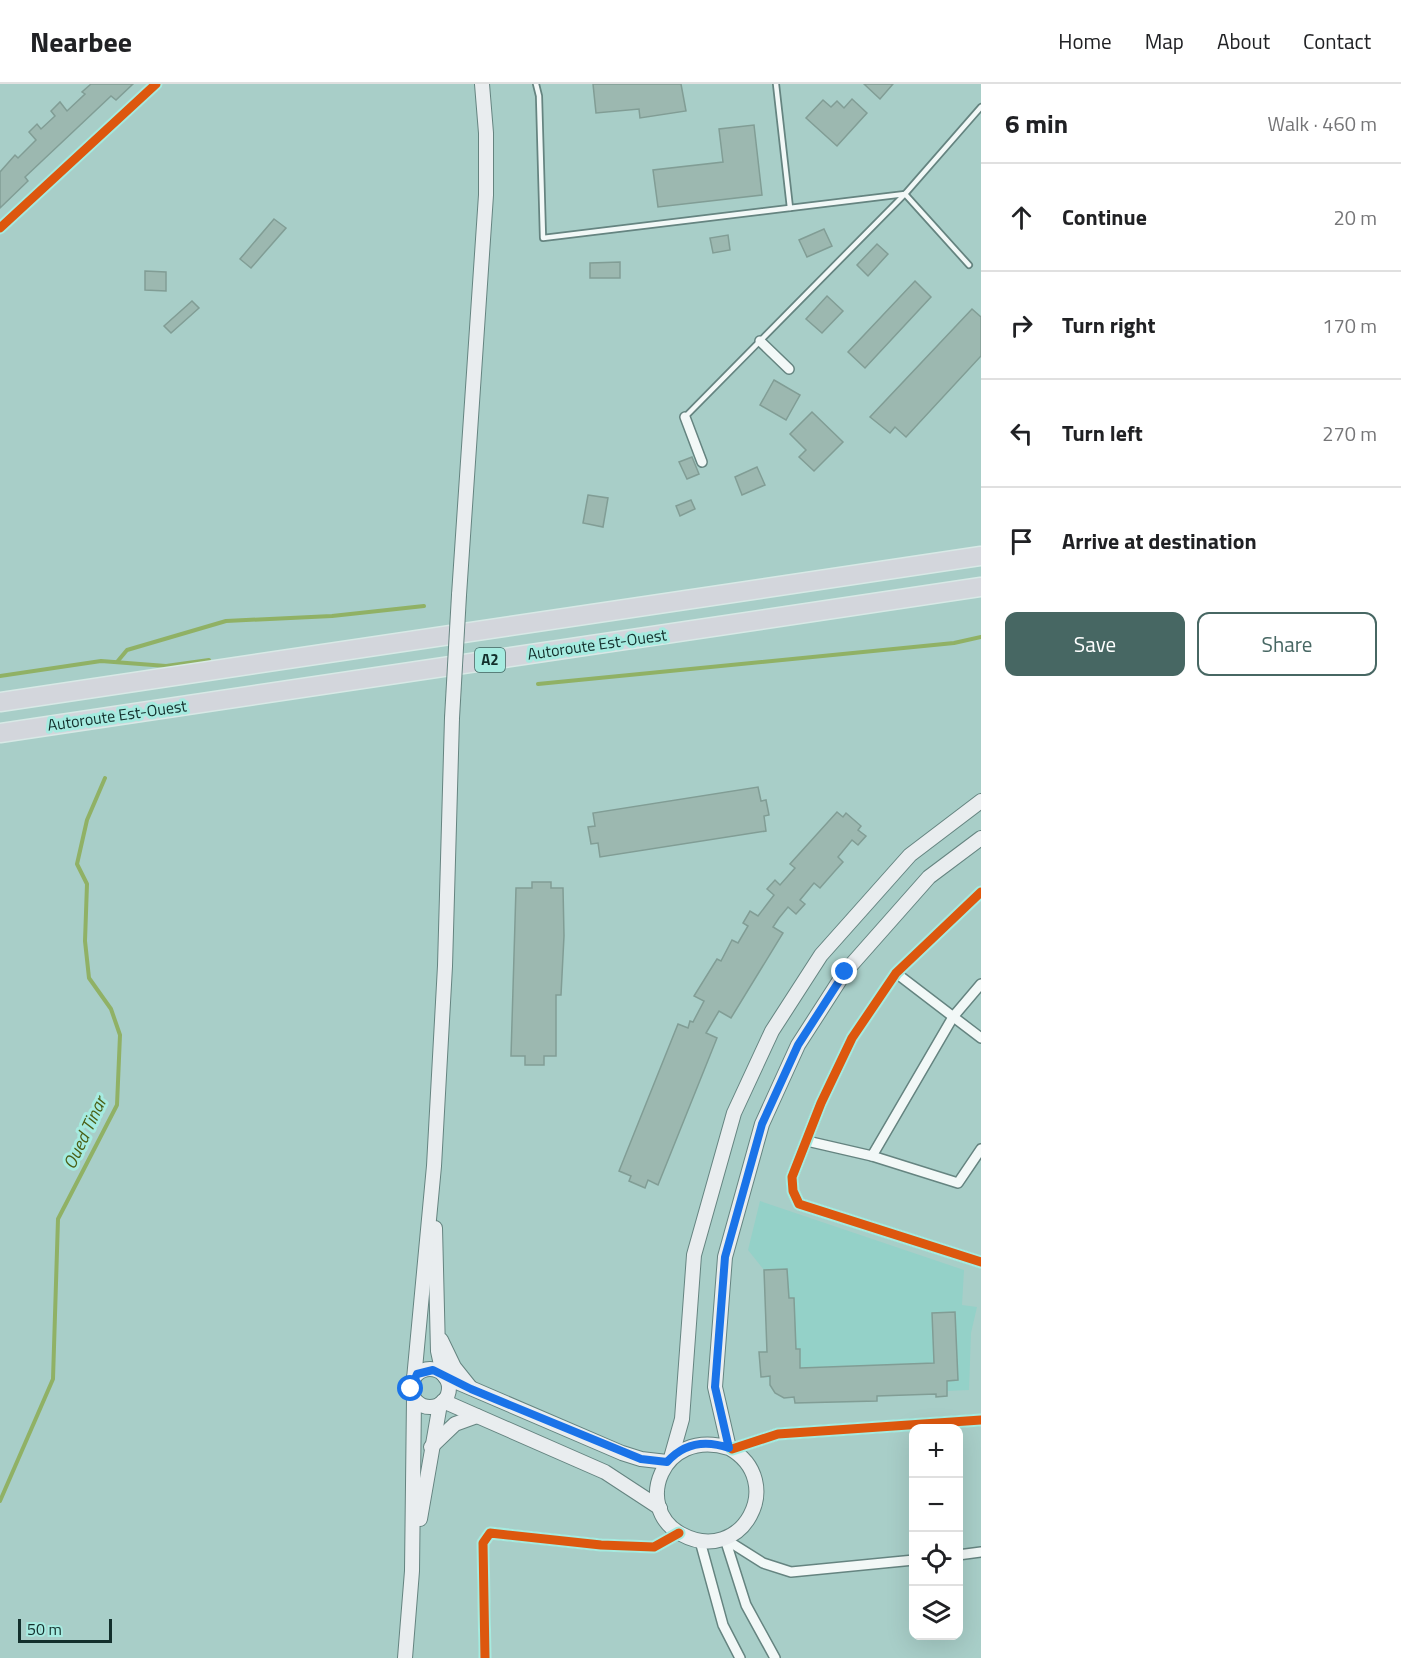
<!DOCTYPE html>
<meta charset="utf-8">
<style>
:root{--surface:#fff;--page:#f6f6f6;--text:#202124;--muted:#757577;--line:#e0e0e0;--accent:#476763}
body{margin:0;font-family:"Titillium Web",sans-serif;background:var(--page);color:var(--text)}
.controls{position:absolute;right:18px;bottom:18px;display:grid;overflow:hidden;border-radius:12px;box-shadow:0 6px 24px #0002}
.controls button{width:54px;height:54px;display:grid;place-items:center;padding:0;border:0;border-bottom:2px solid var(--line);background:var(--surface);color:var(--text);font:30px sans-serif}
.scale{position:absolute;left:18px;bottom:15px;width:94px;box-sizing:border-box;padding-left:6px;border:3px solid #132f2c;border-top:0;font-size:16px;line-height:21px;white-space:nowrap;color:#132f2c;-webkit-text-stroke:4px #a6ebe0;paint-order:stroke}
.stop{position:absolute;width:18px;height:18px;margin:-14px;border:4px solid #1a73e8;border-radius:50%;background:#fff}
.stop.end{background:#1a73e8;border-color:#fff;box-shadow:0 2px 6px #0008}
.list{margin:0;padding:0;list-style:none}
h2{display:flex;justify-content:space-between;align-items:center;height:78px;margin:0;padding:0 24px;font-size:26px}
h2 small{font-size:20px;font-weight:400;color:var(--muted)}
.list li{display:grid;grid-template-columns:39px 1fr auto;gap:18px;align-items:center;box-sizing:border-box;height:108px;padding:0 24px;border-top:2px solid var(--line)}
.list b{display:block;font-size:22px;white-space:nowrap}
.list em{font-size:20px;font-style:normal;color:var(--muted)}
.actions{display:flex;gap:12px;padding:18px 24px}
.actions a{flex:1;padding:14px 0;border:2px solid var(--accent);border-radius:12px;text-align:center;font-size:21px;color:var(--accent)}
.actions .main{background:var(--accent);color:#fff}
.icon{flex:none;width:33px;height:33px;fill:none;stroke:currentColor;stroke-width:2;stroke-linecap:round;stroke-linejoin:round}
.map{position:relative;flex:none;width:981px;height:1574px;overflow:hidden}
header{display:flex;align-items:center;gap:36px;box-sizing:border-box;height:84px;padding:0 30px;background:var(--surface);border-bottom:2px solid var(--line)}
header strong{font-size:28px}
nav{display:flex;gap:33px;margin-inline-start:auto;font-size:21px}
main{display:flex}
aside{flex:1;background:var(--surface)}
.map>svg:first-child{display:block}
.built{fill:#94d1c8}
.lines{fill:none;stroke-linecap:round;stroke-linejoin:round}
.stream{stroke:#90b165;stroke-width:4}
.building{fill:#9cb8b0;stroke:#819d95;stroke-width:1.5}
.lane-casing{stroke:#658480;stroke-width:8}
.street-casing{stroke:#658480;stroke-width:12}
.secondary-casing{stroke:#658480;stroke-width:16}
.highway-casing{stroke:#d8e9e6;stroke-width:21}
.lane{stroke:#f2f8f7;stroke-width:4.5}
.street{stroke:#f2f8f7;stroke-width:9}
.secondary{stroke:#e9edef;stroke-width:14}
.highway{stroke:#d3d6dc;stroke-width:18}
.secondary-bridge-casing{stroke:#658480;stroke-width:16;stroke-linecap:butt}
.secondary-bridge{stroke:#e9edef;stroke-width:14}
.cycleway-casing{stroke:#a6ebe0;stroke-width:13}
.cycleway{stroke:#dd570e;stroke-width:9}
.route{stroke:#1a73e8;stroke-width:8}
.labels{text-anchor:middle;stroke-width:6;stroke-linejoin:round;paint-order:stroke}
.shield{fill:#a6ebe0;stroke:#3f6762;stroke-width:1.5}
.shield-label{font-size:15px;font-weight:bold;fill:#132f2c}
.street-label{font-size:16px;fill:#132f2c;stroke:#a6ebe0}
.water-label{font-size:18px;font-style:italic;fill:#4a5f15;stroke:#a6ebe0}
</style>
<header>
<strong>Nearbee</strong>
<nav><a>Home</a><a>Map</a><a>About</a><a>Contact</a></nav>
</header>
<main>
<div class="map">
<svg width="981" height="1574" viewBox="0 0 981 1574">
<rect width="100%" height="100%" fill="#a8cec8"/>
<!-- built -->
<polygon class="built" points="760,1117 964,1186 962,1221 977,1223 971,1249 969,1306 948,1307 947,1312 936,1313 936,1310 877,1312 875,1317 856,1318 795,1319 794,1313 784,1314 775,1309 768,1293 761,1293 760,1268 767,1267 764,1186 748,1166"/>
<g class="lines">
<!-- stream -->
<g class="stream">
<polyline points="117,578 127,566 226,537 332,532 424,522"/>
<polyline points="0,592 101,577 166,582 209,576"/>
<polyline points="538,600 954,559 981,553"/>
<polyline points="0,1417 53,1295 58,1135 117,1021 120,951 111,925 89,894 85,857 87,800 77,780 87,736 105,694"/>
</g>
</g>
<!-- building -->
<g class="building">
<polygon points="91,0 133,0 116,16 111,12 25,93 28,97 0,124 0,88 15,71 18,74 36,56 29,48 37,40 41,45 55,32 51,27 60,18 67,27 85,10 82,8"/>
<polygon points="593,0 681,0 686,27 640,34 639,25 596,29"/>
<polygon points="864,0 893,0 880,15"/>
<polygon points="852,15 867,29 837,62 806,34 823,16 831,23 837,17 844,24"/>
<polygon points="754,41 762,111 658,123 653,86 723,78 719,45"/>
<polygon points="274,135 286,144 251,184 240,175"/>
<polygon points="824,145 832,162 807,173 799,156"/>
<polygon points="728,151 730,166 713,169 710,154"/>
<polygon points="877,160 888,170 868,192 857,181"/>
<polygon points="620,178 620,194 590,194 590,179"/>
<polygon points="145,187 166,188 166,207 145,206"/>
<polygon points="915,197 931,213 865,284 848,268"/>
<polygon points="827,212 843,227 822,249 806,235"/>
<polygon points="192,217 199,224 171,249 164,242"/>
<polygon points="972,225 981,233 981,272 906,353 895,343 890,349 870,333"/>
<polygon points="774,296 800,311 786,336 760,321"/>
<polygon points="812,328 843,358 814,387 799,373 806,366 790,350"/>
<polygon points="692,373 699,390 687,395 679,378"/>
<polygon points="757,383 765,401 742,411 735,393"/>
<polygon points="588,411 608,414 603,443 583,439"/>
<polygon points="691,416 695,425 680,432 676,422"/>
<polygon points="758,703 761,717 766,716 769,731 764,732 766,747 600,773 598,759 591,760 588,743 595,742 593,729"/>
<polygon points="837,728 843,733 846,729 861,742 858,746 866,752 858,761 852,756 838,773 843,778 834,788 820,804 814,799 800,816 805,820 796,830 788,823 779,834 773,843 783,849 731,934 719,927 706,949 717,954 658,1101 648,1096 645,1104 629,1097 631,1092 619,1087 678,940 688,944 690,937 693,938 704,917 694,912 717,875 721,877 732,856 738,859 748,842 743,839 750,827 758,832 774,811 767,805 775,796 780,801 795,784 790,780"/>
<polygon points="532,798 551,798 551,804 563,804 564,852 561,911 556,911 556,972 544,972 544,981 525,981 525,972 511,972 516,804 532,804"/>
<polygon points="787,1185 789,1214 794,1214 796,1265 800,1265 800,1284 934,1279 932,1229 955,1228 958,1296 947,1297 947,1312 936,1313 936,1310 877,1312 877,1317 795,1319 794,1313 784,1314 775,1309 770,1301 770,1292 761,1293 759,1268 767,1268 764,1186"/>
</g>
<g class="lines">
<defs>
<g id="lane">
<polyline points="536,0 539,12 543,154 905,110"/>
<polyline points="776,0 790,124"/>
<polyline points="905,110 969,181"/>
<polyline points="685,333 905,110 981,23"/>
</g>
<g id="street">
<polyline points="0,144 156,0"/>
<polyline points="760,257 789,285"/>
<polyline points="685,333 702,378"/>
<polyline points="981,808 896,889 852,954 821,1019 792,1093 793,1107 799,1120 981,1178"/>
<polyline points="896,889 981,954"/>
<polyline points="807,1057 872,1072 953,933 981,900"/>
<polyline points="872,1072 958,1099 981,1065"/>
<polyline points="732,1365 778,1350 981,1336"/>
<polyline points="725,1455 763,1479 791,1488 914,1476"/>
<polyline points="725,1455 746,1521 775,1574"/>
<polyline points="700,1457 723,1541 740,1574"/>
<polyline points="958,1471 981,1468"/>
<polyline points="485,1574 483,1459 490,1449 601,1461 654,1463 679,1449"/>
</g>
<g id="secondary">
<polyline points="459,511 486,111 486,49 482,0"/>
<polyline points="435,1144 438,1267 443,1290"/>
<polyline points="441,1256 454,1283 470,1303"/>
<circle cx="430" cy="1304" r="19"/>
<polyline points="445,1293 622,1369 641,1375 667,1378"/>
<polyline points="414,1295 434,1082 445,882 452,634"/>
<polyline points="443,1317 605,1388 660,1424"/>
<polyline points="431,1363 455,1340 477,1332"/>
<path d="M729,1364C661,1343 633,1424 681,1450C742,1483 788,1397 729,1364L715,1303L725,1173L762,1040L798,961L845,888L929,793L981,754"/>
<polyline points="671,1374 682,1335 694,1171 734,1029 772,947 821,871 910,771 981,717"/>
<polyline points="420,1435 440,1320"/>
<polyline points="405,1574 412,1487 414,1314"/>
</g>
<g id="highway">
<polyline points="0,618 981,472"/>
<polyline points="0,649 981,503"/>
</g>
</defs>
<!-- lane casing -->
<use href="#lane" class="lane-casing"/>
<!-- street casing -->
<use href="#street" class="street-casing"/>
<!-- secondary casing -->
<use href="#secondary" class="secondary-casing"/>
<!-- highway casing -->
<use href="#highway" class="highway-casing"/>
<!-- lane -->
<use href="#lane" class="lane"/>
<!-- street -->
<use href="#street" class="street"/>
<!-- secondary -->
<use href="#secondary" class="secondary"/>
<!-- highway -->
<use href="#highway" class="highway"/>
<defs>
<polyline id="secondary-bridge" points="452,634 459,511"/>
</defs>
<!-- secondary-bridge casing -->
<use href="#secondary-bridge" class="secondary-bridge-casing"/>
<!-- secondary-bridge -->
<use href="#secondary-bridge" class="secondary-bridge"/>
<defs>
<g id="cycleway">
<polyline points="0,144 156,0"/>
<polyline points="981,808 896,889 852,954 821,1019 792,1093 793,1107 799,1120 981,1178"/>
<polyline points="732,1365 778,1350 981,1336"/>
<polyline points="485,1574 483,1459 490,1449 601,1461 654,1463 679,1449"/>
</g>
</defs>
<!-- cycleway casing -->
<use href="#cycleway" class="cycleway-casing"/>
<!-- cycleway -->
<use href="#cycleway" class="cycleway"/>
</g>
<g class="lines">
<!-- route -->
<path class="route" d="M411,1305L417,1290L433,1286L471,1305L641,1375L667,1378C684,1359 706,1356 729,1364L715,1303L725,1173L762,1040L798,961L845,888"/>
</g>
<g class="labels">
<!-- shield labels -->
<rect class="shield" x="475" y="564" width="30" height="24" rx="4.5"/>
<g class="shield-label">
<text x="490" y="581">A2</text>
</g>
<!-- street labels -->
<g class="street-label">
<text transform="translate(597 560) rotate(-8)" y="6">Autoroute Est-Ouest</text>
<text transform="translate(117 631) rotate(-8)" y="6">Autoroute Est-Ouest</text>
</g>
<!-- water labels -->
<g class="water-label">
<text transform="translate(85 1049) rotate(-65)" y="6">Oued Tinar</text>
</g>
</g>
</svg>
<div class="controls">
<button>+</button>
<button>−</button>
<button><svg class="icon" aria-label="locate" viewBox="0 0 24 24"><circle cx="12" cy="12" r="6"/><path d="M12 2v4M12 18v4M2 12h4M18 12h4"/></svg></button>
<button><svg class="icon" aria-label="layers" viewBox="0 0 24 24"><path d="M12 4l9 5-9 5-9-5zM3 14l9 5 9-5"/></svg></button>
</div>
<div class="scale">50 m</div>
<div class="stop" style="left:411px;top:1305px"></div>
<div class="stop end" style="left:845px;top:888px"></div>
</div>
<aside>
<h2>6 min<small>Walk · 460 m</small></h2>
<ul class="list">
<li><svg class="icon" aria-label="ahead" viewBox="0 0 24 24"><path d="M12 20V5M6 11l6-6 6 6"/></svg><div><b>Continue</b></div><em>20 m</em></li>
<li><svg class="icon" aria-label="right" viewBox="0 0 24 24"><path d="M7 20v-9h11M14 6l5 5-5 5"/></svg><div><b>Turn right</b></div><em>170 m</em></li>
<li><svg class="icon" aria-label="left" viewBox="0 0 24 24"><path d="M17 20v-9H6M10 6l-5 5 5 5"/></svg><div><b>Turn left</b></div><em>270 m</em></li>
<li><svg class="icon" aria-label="arrive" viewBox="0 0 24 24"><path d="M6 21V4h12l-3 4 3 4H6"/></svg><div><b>Arrive at destination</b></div></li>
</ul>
<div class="actions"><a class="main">Save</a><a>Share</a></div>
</aside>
</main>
